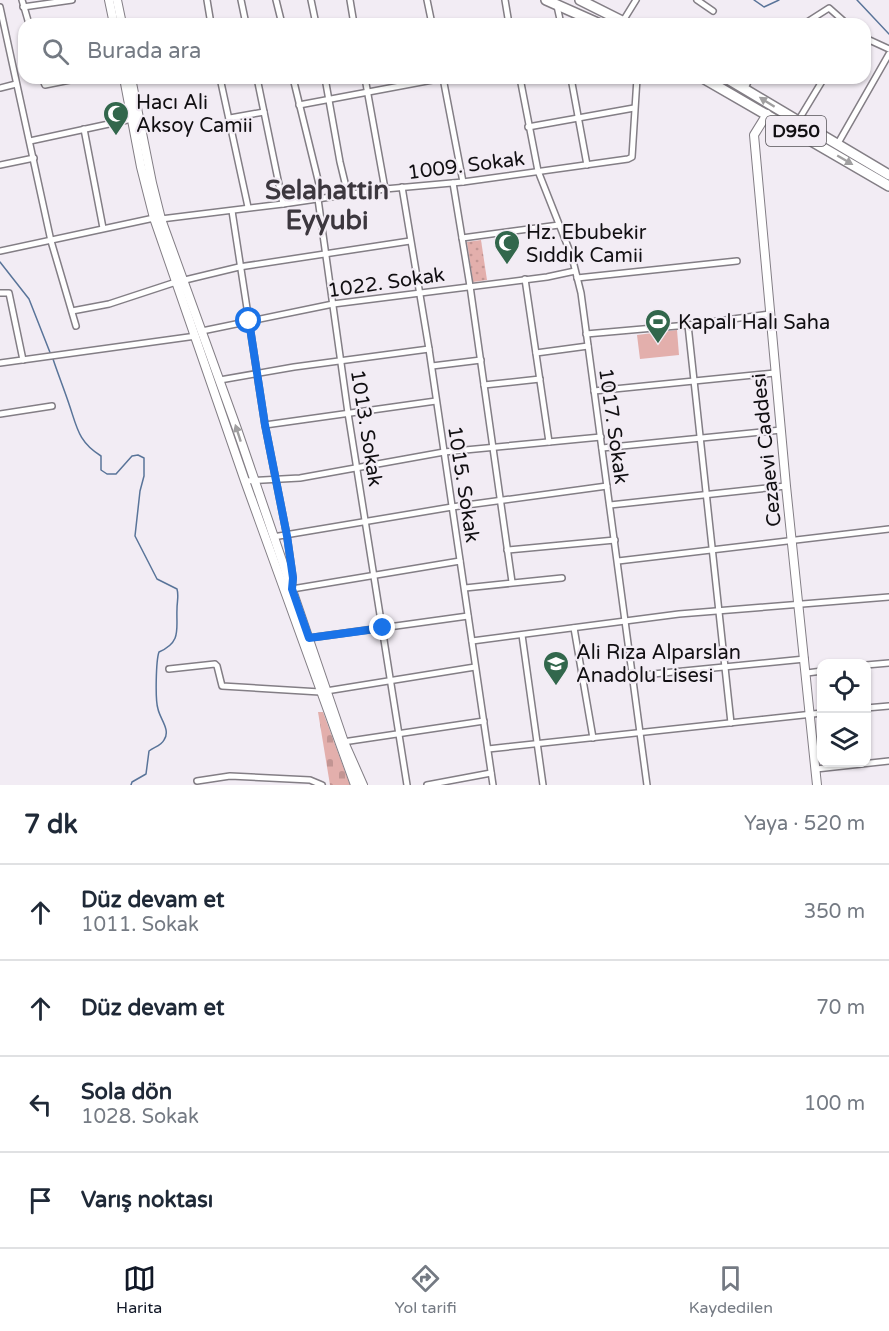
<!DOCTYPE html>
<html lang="tr">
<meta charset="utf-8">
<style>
:root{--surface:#fff;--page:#f6f6f7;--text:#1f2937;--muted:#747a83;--line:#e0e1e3;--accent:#111827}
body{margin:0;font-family:"Varela Round",sans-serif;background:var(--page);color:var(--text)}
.controls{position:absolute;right:18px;bottom:18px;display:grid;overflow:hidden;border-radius:12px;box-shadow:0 2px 4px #0004}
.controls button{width:54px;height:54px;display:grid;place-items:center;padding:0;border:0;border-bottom:2px solid var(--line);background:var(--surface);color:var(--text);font:30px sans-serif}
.stop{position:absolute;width:18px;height:18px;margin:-14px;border:4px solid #1a73e8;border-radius:50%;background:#fff}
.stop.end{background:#1a73e8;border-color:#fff;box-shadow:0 2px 6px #0008}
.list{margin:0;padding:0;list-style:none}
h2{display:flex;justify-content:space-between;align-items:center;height:78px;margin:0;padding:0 24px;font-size:26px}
h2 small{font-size:20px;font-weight:400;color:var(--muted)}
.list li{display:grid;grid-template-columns:39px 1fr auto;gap:18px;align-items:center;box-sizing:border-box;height:96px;padding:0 24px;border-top:2px solid var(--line)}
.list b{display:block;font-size:22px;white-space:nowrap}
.list p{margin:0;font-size:20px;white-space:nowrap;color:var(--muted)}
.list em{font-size:20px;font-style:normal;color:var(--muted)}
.icon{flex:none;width:33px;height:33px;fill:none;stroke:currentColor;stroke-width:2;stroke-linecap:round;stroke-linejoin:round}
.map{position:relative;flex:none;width:889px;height:785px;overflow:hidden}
.search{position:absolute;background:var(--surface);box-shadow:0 2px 4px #0004;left:18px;right:18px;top:18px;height:66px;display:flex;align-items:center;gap:15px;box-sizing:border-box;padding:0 21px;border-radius:18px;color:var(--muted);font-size:22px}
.sheet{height:462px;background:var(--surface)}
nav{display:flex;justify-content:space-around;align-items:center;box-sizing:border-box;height:84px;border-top:2px solid var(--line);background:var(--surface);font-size:16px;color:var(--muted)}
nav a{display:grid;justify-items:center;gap:3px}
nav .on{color:var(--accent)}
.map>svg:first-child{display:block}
.cemetery{fill:url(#cemetery-stones)}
.park{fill:url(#park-dots)}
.pitch{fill:#e3afac}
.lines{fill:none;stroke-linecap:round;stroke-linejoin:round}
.stream{stroke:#597499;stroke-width:1.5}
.street-casing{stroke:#837e85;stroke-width:8}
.secondary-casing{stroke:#837e85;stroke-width:10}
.highway-casing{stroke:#837e85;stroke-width:12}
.street{stroke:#fff;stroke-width:5}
.secondary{stroke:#fff;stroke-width:8}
.highway{stroke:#fff;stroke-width:9}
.oneway{fill:#a09fa0}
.route{stroke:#1a73e8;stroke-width:8}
.labels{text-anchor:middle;stroke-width:4.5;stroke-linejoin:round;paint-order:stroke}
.shield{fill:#f2ecf4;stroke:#545156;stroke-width:1.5}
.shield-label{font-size:18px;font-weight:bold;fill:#110f12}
.poi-label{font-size:20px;fill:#110f12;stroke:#f2ecf4;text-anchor:start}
.street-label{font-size:20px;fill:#110f12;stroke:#f2ecf4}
.district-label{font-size:26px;font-weight:bold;fill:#3c373e;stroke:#f2ecf4}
</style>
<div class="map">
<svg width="889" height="785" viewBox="0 0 889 785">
<defs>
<pattern id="cemetery-stones" width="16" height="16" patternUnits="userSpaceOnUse" patternTransform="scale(1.5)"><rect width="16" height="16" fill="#e3afac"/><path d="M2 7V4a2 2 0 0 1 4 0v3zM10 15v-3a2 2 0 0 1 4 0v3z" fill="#c29593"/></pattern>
<pattern id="park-dots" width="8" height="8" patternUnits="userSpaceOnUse" patternTransform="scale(1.5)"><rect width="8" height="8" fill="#e3afac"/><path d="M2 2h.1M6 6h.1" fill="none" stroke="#c29593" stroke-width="1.8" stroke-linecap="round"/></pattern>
</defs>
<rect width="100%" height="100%" fill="#f2ecf4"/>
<!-- cemetery -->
<polygon class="cemetery" points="318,712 323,712 350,785 330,785"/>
<!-- park -->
<polygon class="park" points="481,240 487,280 473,282 467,242"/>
<!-- pitch -->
<polygon class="pitch" points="677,330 679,355 640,359 637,335"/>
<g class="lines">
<!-- stream -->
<g class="stream">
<polyline points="754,0 764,7 779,0"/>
<polyline points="857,0 889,34"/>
<polyline points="0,262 29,299 51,355"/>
<path d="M53,359C58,374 64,389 69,404C77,427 78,442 101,456V470L107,474H116L132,456L138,455L144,458V476L140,491L135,536L157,579L177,589C179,596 177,601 177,609C176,629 182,642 159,652C156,660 155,700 158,709C160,719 171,730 164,740C161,746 154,747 149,751L146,774L132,782L131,785"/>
</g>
<defs>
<g id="street">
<polyline points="22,0 29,24"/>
<polyline points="207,0 211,24"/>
<polyline points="241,0 246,24"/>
<polyline points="276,0 282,24"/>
<polyline points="311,0 316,24"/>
<polyline points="350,0 354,24"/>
<polyline points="427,0 432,24"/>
<polyline points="505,0 509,24"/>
<polyline points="697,0 713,11"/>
<polyline points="557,6 561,24"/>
<polyline points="0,7 51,241 76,326"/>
<polyline points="23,7 72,0"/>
<polyline points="623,21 636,0"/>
<polyline points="804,24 829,8 847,24"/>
<polyline points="865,38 889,49"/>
<polyline points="42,78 45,85 80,78"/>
<polyline points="220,78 248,207"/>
<polyline points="257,78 283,204"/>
<polyline points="293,78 319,184 318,199 348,413 407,785"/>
<polyline points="325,78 340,162 348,195"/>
<polyline points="365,78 385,189"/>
<polyline points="443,78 463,182"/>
<polyline points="520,78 538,171 572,257 581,293 647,785"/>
<polyline points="571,78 587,165"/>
<polyline points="0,88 16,84"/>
<polyline points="745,88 750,78"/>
<polyline points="299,105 443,78"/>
<polyline points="230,118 264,112"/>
<polyline points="798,121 824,78"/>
<polyline points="528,127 634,108"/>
<polyline points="84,129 103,228"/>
<polyline points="30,141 132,119"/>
<polyline points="837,145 889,54"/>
<polyline points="0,165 34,158"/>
<polyline points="453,183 470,286 512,582"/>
<polyline points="402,187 429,349 493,785"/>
<polyline points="232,211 265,425 287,536 293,578 292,589 460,561"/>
<polyline points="462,238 559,225"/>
<polyline points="0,251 154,218 161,219 283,204 385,189 463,182 628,159 632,157 637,78"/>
<polyline points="577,278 737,261"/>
<polyline points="525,279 549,442"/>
<polyline points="185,280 239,267 410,241"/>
<polyline points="0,293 9,293 23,360"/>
<polyline points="72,311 109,304 176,282"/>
<polyline points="688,325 731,723"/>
<polyline points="202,331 333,304 547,277 575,271"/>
<polyline points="586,334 688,325 770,314"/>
<polyline points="536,353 588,346"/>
<polyline points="0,363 196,336"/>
<polyline points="432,366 481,360"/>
<polyline points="220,380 294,367 429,349"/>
<polyline points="484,385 540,379"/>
<polyline points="594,391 775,373"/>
<polyline points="0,414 52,406"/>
<polyline points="265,425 436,401"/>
<polyline points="602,448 781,430"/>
<polyline points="245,481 300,478 444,452 601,437"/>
<polyline points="610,505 786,486"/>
<polyline points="273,537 452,507 607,486"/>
<polyline points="507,550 615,540"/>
<polyline points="618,561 889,529"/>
<polyline points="465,588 562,578"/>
<polyline points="574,628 593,738"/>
<polyline points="522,635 543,785"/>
<polyline points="309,638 468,616"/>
<polyline points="472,641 679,614 889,597"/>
<polyline points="866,665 889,663"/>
<polyline points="169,669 215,664 217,666 222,686 320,692 475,667"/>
<polyline points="807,673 822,671"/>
<polyline points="633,676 805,659"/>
<polyline points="866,708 889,706"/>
<polyline points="343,742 484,721"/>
<polyline points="488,749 822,713"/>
<polyline points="816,769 889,761"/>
<polyline points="197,781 230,776 310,780 322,785"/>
<polyline points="427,785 491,773"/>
</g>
<g id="secondary">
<polyline points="109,0 114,24"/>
<polyline points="117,0 122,24"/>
<polyline points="124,78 141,167 154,218 245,481 355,785"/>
<polyline points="131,78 152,183 161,219 237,429 344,742 363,785"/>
<polyline points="767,114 754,135 786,486 817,785"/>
</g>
<g id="highway">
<polyline points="546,0 600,24"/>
<polyline points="580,0 628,24"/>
<polyline points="703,78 889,186"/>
<polyline points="726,78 889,175"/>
</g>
</defs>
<!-- street casing -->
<use href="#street" class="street-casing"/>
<!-- secondary casing -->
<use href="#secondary" class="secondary-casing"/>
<!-- highway casing -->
<use href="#highway" class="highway-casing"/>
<!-- street -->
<use href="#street" class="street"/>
<!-- secondary -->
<use href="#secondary" class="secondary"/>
<!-- highway -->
<use href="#highway" class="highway"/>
</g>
<!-- one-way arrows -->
<defs><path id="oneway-solid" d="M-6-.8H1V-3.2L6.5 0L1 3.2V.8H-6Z" transform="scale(1.5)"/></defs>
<g class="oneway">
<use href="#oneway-solid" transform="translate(767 102) rotate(-148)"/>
<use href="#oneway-solid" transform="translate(845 160) rotate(30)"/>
<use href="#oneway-solid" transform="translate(238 433) rotate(-108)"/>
</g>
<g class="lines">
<!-- route -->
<polyline class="route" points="249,321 265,425 287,536 293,578 292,589 309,638 383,628"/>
</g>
<!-- icons -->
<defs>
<symbol id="mosque-pin" viewBox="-11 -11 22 30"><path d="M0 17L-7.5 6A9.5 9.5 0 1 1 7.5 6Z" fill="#32674c" stroke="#f2ecf4"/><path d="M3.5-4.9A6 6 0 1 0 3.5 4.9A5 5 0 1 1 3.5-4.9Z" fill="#fff"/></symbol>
<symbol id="stadium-pin" viewBox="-11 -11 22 30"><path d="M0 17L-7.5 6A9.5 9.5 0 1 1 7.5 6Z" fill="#32674c" stroke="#f2ecf4"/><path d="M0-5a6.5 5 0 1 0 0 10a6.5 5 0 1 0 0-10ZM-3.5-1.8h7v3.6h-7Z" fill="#fff"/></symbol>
<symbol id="school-pin" viewBox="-11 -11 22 30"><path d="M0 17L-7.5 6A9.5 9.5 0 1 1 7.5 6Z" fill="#32674c" stroke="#f2ecf4"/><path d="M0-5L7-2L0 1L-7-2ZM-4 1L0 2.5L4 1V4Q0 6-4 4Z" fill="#fff"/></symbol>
</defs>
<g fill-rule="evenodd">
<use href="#mosque-pin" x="101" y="99" width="30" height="40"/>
<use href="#mosque-pin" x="492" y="228" width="30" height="40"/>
<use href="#stadium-pin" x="643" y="307" width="30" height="40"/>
<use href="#school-pin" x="541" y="649" width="30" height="40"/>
</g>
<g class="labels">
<!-- shield labels -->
<rect class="shield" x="766" y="116" width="60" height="30" rx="4.5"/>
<g class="shield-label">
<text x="796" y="137">D950</text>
</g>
<!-- poi labels -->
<g class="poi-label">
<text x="136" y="109">Hacı Ali<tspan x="136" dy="23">Aksoy Camii</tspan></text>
<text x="526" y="239">Hz. Ebubekir<tspan x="526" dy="23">Sıddık Camii</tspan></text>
<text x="678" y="329">Kapalı Halı Saha</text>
<text x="576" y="659">Ali Rıza Alparslan<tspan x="576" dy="23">Anadolu Lisesi</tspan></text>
</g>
<!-- street labels -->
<g class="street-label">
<text transform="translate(466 165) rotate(-7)" y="7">1009. Sokak</text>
<text transform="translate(386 282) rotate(-8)" y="7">1022. Sokak</text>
<text transform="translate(614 426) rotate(82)" y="7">1017. Sokak</text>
<text transform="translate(367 428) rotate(81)" y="7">1013. Sokak</text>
<text transform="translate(766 450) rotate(-96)" y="7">Cezaevi Caddesi</text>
<text transform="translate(464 484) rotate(81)" y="7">1015. Sokak</text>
</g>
<!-- district labels -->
<g class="district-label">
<text x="327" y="199">Selahattin<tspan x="327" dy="30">Eyyubi</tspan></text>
</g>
</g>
</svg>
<div class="controls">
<button><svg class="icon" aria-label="locate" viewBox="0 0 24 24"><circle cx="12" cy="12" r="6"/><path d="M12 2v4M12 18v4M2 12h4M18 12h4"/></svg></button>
<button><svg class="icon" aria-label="layers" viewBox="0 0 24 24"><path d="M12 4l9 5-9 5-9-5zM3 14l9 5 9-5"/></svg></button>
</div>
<div class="stop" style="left:249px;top:321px"></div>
<div class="stop end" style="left:383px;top:628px"></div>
<div class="search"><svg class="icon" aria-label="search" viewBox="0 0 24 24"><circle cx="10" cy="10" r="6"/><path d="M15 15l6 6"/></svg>Burada ara</div>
</div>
<section class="sheet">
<h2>7 dk<small>Yaya · 520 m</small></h2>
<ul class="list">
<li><svg class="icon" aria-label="ahead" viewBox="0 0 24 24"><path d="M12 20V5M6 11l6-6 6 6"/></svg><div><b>Düz devam et</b><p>1011. Sokak</p></div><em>350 m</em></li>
<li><svg class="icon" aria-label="ahead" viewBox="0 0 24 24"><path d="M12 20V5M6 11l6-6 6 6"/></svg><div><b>Düz devam et</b></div><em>70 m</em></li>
<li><svg class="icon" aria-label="left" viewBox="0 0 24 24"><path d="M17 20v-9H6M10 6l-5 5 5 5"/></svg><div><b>Sola dön</b><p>1028. Sokak</p></div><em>100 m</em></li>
<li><svg class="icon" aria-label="arrive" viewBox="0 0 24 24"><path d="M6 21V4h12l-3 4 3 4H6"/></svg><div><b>Varış noktası</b></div></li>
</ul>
</section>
<nav>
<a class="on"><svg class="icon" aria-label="map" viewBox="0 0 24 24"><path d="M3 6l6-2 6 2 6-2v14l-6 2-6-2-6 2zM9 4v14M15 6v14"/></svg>Harita</a>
<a><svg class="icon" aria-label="directions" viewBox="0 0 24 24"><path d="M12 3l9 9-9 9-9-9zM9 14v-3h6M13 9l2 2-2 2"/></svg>Yol tarifi</a>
<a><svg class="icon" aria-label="saved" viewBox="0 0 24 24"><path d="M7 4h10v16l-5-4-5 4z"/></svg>Kaydedilen</a>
</nav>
